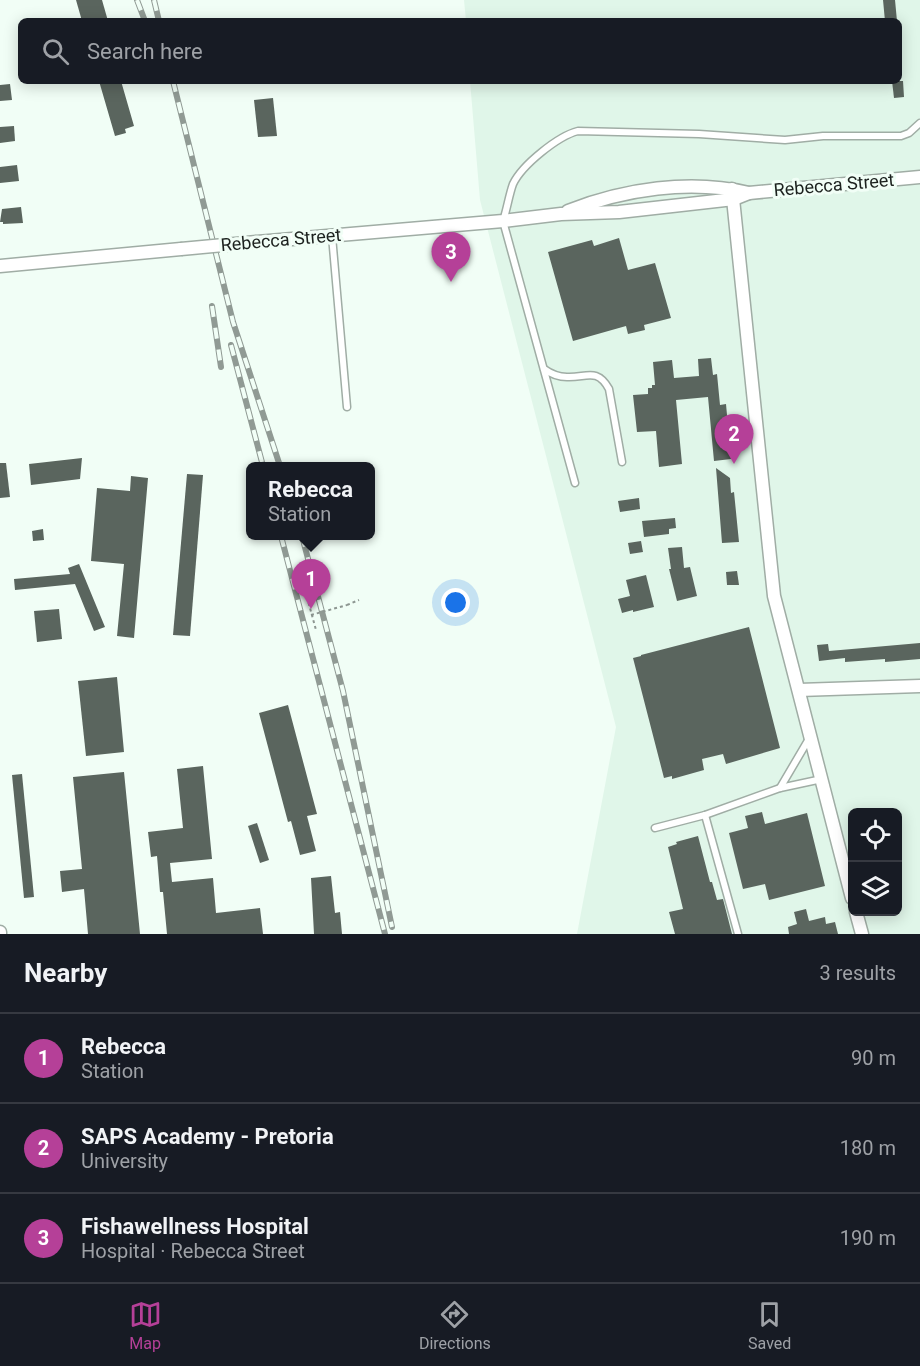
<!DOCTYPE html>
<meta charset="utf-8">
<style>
:root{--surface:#171b24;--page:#242831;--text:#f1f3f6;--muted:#9ea1a6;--line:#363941;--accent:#b54098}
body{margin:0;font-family:Roboto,sans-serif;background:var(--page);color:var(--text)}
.controls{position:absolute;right:18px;bottom:18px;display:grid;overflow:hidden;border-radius:9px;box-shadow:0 3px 15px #0003}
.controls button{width:54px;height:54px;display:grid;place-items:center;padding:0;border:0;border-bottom:2px solid var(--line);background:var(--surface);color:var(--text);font:30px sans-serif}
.you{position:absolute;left:456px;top:603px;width:21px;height:21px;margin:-15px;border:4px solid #fff;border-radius:50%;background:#1a73e8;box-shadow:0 0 0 9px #1a73e833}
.badge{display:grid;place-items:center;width:39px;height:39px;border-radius:50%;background:var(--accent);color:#fff;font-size:20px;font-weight:700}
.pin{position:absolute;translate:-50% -50px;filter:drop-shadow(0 2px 3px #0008)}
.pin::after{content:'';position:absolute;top:32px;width:21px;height:18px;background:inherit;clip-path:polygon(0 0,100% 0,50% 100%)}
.popup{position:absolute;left:246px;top:462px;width:129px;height:78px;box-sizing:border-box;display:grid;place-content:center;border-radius:9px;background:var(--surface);filter:drop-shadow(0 2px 4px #0005);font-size:20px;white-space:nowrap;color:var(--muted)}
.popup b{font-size:22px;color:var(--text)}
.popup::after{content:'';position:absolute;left:50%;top:100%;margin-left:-12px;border:12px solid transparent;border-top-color:var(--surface)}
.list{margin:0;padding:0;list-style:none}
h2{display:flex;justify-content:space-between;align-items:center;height:78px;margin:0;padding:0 24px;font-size:26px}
h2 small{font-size:20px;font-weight:400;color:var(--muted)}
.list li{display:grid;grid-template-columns:39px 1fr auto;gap:18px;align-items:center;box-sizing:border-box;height:90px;padding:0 24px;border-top:2px solid var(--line)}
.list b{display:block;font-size:22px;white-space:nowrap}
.list p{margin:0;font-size:20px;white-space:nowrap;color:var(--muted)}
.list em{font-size:20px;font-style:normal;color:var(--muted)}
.icon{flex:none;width:33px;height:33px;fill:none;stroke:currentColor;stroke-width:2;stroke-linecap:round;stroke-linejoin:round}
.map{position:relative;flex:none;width:920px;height:934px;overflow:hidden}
.search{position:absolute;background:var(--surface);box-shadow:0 3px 15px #0003;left:18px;right:18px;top:18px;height:66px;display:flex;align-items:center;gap:15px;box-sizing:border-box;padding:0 21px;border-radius:9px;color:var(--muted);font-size:22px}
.sheet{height:348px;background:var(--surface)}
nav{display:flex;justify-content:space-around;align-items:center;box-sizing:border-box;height:84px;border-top:2px solid var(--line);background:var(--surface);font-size:16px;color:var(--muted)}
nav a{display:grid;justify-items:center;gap:3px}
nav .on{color:var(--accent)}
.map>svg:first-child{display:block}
.built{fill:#e0f6e9;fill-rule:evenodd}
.building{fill:#5a655e}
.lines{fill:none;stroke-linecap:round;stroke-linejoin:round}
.lane-casing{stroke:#a0ada5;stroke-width:9}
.street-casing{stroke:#a0ada5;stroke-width:15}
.path{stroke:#8d9691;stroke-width:2;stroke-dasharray:3 3;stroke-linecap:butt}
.lane{stroke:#fff;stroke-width:6}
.street{stroke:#fff;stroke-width:12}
.rail-casing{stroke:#909a94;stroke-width:6}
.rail{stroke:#f1fef6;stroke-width:4;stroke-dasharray:11;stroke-linecap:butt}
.street-bridge-casing{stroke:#a0ada5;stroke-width:15;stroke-linecap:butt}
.path-bridge{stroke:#8d9691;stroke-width:2;stroke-dasharray:3 3;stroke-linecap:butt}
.street-bridge{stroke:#fff;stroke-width:12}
.labels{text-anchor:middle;stroke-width:6;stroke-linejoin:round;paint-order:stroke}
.street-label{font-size:18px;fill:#1c211e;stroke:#f1fef6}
</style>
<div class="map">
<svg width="920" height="934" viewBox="0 0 920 934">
<rect width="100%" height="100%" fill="#f1fef6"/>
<!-- built -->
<path class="built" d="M464,0H920V934H577L616,727L480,200L470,81H899V21H466ZM852,812H898V912H852Z"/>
<!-- building -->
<g class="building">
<polygon points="76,0 102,0 108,21 82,21"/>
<polygon points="883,0 895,0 897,21 885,21"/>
<polygon points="99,81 121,81 134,126 125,129 126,133 115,136"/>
<polygon points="892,81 903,81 904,97 894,98"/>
<polygon points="10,84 12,100 0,101 0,85"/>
<polygon points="273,98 277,136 258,137 254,100"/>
<polygon points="14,126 15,141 0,143 0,127"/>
<polygon points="17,165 19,181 0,183 0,167"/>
<polygon points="21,207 23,223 3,224 3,222 0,222 2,209"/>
<polygon points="619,238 628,270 655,263 671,318 644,325 645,330 628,334 626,326 573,341 548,252 592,240 594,246"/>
<polygon points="711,358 713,375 717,374 720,405 726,404 731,459 714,461 708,397 676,400 682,464 659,467 656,431 637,432 633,395 648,394 648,388 652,388 652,385 655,385 653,362 672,360 674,378 699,376 698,359"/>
<polygon points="82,458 80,479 31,485 29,464"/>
<polygon points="0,463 6,463 10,497 0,498"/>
<polygon points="716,468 730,478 731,493 734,492 739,542 722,543"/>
<polygon points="187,474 203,475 190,636 173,635"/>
<polygon points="131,476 148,478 134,638 117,636 124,564 91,561 97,488 130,491"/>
<polygon points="639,498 640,509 620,512 618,501"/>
<polygon points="675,518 676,528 669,529 669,534 644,537 642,521"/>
<polygon points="43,529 44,540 33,541 32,531"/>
<polygon points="641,541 643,552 630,554 628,543"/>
<polygon points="682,547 684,568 690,567 697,596 677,601 669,569 671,569 668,548"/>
<polygon points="79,564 105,627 94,631 75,584 15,590 14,579 70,574 68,568"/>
<polygon points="737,571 739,585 727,585 726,572"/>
<polygon points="646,575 654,607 633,612 633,610 622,613 618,599 630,596 626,580"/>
<polygon points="59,609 62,639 37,642 34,611"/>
<polygon points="749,627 780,748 726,764 723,754 702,759 704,770 672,779 672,776 664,778 633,658 641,656 641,655"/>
<polygon points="920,643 920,659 885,662 885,659 845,662 845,658 819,661 817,645 828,644 829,651"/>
<polygon points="117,677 124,752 86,756 78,681"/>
<polygon points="288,705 317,814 307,816 316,851 300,855 291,821 288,822 259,713"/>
<polygon points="203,766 212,859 170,863 172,882 213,878 216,913 260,908 263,934 167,934 163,892 160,892 157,856 151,857 148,832 183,828 177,769"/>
<polygon points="124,772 140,934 88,934 84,889 62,892 60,871 82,869 73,777"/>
<polygon points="22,774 34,897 24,898 12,775"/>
<polygon points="762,812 765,824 807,813 825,886 769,900 765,884 743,889 729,833 748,828 745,816"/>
<polygon points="257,823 269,860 260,863 248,826"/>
<polygon points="698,836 710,882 712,882 717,900 723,899 732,934 675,934 669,912 683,909 668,847 677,844 676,842"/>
<polygon points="331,876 335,913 340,912 342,934 314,934 311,878"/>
<polygon points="806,909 809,921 825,917 826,924 835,922 838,934 789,934 788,927 797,924 794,912"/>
</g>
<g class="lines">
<defs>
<g id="lane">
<polyline points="332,236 347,407"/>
<path d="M544,369C551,374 558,377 567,377C586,378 597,367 609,389L622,462"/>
<path d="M575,483L503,221C507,209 509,195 513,184C522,165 558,136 578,131L699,134L785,140L823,136H901L909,133L920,123"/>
<polyline points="780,788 810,737"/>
<polyline points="705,815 738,934"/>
<polyline points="655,828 705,815 780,788 822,779"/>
</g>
<g id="street">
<polyline points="732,189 774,596 852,898"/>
<path d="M568,211C624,189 690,179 749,193L920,177"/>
<polyline points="257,242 503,221 561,214 619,212 734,199 749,193"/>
<polyline points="0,266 181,249"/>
<polyline points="799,690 920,686"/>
<polyline points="856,912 862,934"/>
<polyline points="0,932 0,934"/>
</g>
</defs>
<!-- lane casing -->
<use href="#lane" class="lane-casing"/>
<!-- street casing -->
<use href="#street" class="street-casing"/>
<!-- path -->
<g class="path">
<polyline points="307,597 316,630"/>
<polyline points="347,605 359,600"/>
</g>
<!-- lane -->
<use href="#lane" class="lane"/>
<!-- street -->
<use href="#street" class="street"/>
<defs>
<g id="rail">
<polyline points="137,0 145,21"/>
<polyline points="154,0 159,21"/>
<polyline points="173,81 233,322 280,466"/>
<polyline points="212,306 221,367"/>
<polyline points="231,345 263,466"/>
<polyline points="281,536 385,934"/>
<polyline points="302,536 343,691 392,927"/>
</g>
</defs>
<!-- rail casing -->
<use href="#rail" class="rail-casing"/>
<!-- rail -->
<use href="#rail" class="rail"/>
<defs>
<polyline id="street-bridge" points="181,249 257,242"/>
</defs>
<!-- street-bridge casing -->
<use href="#street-bridge" class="street-bridge-casing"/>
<!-- path-bridge -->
<polyline class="path-bridge" points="311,615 347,605"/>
<!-- street-bridge -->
<use href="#street-bridge" class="street-bridge"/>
</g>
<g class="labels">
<!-- street labels -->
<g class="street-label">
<text transform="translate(834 185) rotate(-5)" y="6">Rebecca Street</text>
<text transform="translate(281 240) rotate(-5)" y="6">Rebecca Street</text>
</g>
</g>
</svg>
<div class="controls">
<button><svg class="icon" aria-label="locate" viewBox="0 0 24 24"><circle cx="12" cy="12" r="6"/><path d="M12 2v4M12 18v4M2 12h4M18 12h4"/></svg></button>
<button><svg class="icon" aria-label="layers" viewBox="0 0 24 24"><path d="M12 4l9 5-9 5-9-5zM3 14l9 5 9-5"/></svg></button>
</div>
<div class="you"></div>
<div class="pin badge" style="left:311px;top:609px">1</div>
<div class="popup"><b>Rebecca</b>Station</div>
<div class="pin badge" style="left:734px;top:464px">2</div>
<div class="pin badge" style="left:451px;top:282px">3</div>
<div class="search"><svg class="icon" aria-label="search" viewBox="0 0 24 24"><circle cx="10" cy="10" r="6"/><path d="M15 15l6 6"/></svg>Search here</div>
</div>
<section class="sheet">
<h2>Nearby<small>3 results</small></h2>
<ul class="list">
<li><span class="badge">1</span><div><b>Rebecca</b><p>Station</p></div><em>90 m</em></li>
<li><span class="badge">2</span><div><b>SAPS Academy - Pretoria</b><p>University</p></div><em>180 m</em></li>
<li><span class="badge">3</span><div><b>Fishawellness Hospital</b><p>Hospital · Rebecca Street</p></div><em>190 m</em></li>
</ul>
</section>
<nav>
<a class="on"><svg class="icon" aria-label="map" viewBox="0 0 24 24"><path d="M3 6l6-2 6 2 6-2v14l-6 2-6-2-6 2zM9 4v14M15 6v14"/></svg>Map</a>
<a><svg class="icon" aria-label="directions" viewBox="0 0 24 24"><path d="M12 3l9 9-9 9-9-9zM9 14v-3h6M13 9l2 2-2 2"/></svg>Directions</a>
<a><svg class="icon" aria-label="saved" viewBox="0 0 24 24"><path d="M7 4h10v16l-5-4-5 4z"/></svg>Saved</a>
</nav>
